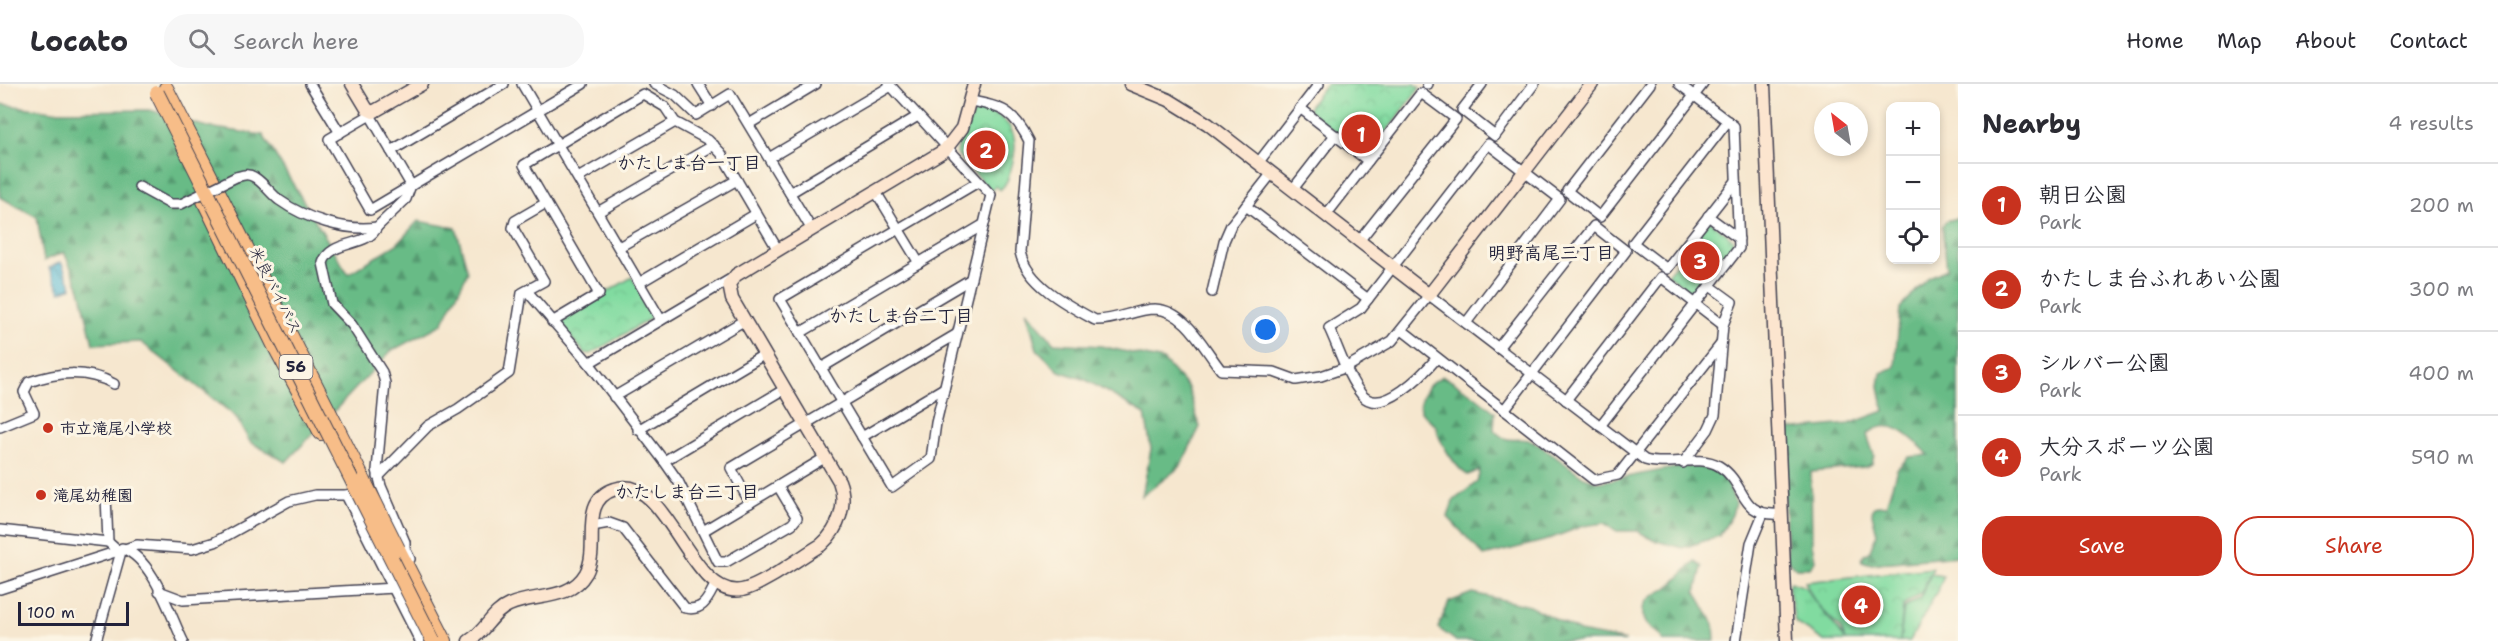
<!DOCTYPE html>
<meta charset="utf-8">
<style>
:root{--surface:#fff;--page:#f7f7f7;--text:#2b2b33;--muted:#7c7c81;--line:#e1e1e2;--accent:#c8321e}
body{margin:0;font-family:"Shantell Sans","Klee One",sans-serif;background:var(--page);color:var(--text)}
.controls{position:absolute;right:18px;top:18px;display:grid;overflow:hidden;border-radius:12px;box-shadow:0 3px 9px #0003}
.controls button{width:54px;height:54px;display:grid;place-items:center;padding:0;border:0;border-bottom:2px solid var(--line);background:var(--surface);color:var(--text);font:30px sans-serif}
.compass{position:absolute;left:1814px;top:18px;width:54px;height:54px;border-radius:50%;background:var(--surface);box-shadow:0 3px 9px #0003;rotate:329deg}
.scale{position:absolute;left:18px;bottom:15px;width:111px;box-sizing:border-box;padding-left:6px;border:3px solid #22223b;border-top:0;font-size:16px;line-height:21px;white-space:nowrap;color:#22223b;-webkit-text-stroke:4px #fcf5e5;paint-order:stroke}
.you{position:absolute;left:1266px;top:246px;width:21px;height:21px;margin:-15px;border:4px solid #fff;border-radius:50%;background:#1a73e8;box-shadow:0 0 0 9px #1a73e833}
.badge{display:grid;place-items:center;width:39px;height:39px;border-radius:50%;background:var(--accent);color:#fff;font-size:20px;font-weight:700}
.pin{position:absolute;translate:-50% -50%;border:3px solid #fff;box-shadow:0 2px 6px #0006}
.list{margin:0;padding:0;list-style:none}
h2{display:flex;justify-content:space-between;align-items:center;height:78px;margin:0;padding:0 24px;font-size:26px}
h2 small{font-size:20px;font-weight:400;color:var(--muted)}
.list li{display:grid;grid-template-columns:39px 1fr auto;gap:18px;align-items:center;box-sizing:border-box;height:84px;padding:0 24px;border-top:2px solid var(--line)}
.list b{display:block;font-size:22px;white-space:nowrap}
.list p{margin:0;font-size:20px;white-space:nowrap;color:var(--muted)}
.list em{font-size:20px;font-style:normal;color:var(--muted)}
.actions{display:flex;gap:12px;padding:18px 24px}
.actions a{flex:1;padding:14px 0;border:2px solid var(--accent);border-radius:24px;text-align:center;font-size:21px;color:var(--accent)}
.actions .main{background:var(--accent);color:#fff}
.icon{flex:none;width:33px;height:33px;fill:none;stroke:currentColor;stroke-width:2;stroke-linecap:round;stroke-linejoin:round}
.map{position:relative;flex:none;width:1958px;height:557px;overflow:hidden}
header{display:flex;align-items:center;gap:36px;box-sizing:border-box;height:84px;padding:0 30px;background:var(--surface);border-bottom:2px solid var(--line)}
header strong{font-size:28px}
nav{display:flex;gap:33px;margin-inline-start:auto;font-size:21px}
.search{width:420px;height:54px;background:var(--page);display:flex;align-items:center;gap:15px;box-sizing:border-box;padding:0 21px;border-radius:24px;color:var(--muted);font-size:22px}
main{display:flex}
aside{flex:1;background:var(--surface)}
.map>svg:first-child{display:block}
.grass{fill:url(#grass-tufts);stroke:#527e6e;stroke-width:1.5}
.forest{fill:url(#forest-firs);stroke:#456e60;stroke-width:1.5}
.park{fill:url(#park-crowns);stroke:#527e6e;stroke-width:1.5}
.water{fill:url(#water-waves);stroke:#3c6e88;stroke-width:1.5}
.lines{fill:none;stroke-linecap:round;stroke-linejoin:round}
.street-casing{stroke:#424051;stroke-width:12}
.secondary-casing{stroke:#424051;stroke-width:15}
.primary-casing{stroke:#424051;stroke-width:16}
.street{stroke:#fff;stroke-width:9}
.secondary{stroke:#fce5cf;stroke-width:12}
.primary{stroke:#f7bd88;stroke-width:14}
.street-bridge-casing{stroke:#424051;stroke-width:12;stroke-linecap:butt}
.primary-bridge-casing{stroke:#424051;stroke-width:16;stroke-linecap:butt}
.street-bridge{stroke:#fff;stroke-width:9}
.primary-bridge{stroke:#f7bd88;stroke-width:14}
.poi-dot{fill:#c8321e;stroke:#fcf5e5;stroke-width:2}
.labels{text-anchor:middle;stroke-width:6;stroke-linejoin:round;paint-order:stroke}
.shield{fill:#fcf5e5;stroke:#63616e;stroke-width:1.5}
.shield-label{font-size:15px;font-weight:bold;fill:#22223b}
.street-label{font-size:16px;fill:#22223b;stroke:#fcf5e5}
.poi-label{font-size:16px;font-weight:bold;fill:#22223b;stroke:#fcf5e5;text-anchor:start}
.neighbourhood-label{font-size:18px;font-weight:bold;fill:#22223b;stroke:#fcf5e5}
</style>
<header>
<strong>Locato</strong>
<div class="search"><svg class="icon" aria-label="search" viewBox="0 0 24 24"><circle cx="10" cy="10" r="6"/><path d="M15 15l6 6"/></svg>Search here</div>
<nav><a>Home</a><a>Map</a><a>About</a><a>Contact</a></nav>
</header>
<main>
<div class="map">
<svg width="1958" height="557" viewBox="0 0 1958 557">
<defs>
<pattern id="grass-tufts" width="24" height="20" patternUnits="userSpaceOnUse" patternTransform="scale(1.5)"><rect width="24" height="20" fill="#81dba0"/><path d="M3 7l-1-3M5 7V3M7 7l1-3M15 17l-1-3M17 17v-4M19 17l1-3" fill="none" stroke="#6fbc8b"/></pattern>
<pattern id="forest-firs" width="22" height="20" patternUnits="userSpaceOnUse" patternTransform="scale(1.5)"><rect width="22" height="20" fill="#68bb86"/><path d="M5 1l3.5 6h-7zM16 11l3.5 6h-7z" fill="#55986f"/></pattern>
<pattern id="park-crowns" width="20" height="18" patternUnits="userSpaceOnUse" patternTransform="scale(1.5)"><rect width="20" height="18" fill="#81dba0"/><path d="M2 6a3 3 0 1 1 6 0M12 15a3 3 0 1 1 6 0" fill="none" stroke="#6fbc8b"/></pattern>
<pattern id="water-waves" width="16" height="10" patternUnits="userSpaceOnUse" patternTransform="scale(1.5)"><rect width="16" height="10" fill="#57bad5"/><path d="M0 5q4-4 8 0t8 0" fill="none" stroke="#4897ae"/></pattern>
</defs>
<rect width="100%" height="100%" fill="#fcf5e5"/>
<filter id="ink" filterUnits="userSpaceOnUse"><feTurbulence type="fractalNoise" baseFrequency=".0167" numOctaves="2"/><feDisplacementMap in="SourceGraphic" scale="12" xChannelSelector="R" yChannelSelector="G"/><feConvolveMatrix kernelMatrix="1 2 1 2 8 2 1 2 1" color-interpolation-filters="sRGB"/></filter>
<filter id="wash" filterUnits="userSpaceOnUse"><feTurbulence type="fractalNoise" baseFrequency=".008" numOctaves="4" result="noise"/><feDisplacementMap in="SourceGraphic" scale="24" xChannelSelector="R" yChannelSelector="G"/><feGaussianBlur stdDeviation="1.35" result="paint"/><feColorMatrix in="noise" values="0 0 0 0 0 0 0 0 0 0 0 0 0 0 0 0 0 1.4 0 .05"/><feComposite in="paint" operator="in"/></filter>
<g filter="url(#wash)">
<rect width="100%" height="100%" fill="#f6e7cf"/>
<!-- grass -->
<g class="grass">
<polygon points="1931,490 1943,492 1942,498 1910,557 1900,557 1904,524 1920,514"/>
<path d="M1791,498L1805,503C1816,524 1834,537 1846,557H1824L1795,538L1788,501Z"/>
</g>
<!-- forest -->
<g class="forest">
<polygon points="0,20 53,27 150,26 207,43 263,51 348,190 397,160 418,137 456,144 468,188 442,240 391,267 286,378 250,358 235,332 141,258 93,260 80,205 64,168 44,177 37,133 0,113"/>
<path d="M1958,134V472L1871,480L1862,477L1864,470L1869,469L1877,450L1872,430L1873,424L1878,421L1886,422L1897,385L1909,373L1929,371C1913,355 1890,329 1867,351L1874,371L1872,380L1865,383L1811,388L1812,460L1815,476L1810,484H1796L1787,475L1782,352L1786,346L1849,340L1884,327L1879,302L1881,289L1895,283L1900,224L1929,193L1947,185L1942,142L1946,137Z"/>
<polygon points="1026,226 1054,259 1101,262 1163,276 1188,304 1200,343 1180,383 1142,412 1151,365 1145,330 1086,296 1059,287 1037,265"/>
<path d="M1443,292L1471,309L1495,328L1494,346C1510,363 1516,351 1533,357L1584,393L1600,398L1684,382L1708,384L1726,393L1735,419L1732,431L1719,452L1683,464L1653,456L1638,447H1615L1604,439L1583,442L1544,457L1484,472L1448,433L1453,417L1477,398L1480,386L1468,391C1457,386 1437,355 1436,342L1420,327C1419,310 1429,299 1443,292Z"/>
<path d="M1695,477L1702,483L1696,508L1714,540L1715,557H1663C1660,547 1648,545 1645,537C1635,514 1660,511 1672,500C1680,493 1688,484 1695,477Z"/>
<polygon points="1472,509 1530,522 1580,548 1626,557 1456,557 1438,544 1449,518"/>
</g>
<!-- park -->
<g class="park">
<polygon points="1326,0 1415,0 1420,4 1367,73 1309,27 1309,22"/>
<path d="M979,23C1009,33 1021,49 1012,81C1009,92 1008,99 1000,106L996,102L991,107L956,69C956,58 971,40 975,26Z"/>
<polygon points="1709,136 1733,155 1732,164 1694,210 1668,190"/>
<polygon points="632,193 652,228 651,234 591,270 585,269 560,242 561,236"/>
<polygon points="1933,484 1921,509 1903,522 1900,557 1846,557 1841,545 1815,518 1805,498"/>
</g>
<!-- water -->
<polygon class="water" points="61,178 72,203 60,208 49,184"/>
</g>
<g filter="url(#ink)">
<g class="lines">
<defs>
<g id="street">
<polyline points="310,0 340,49"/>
<polyline points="522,0 661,236"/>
<polyline points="654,0 675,11 696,31 730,10 812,146"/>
<polyline points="698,0 712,22"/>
<polyline points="889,0 991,111 936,339 931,375 892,403 780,215 978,98"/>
<polyline points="1427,0 1428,0"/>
<polyline points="1482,0 1462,26 1495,52 1534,0"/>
<polyline points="1650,0 1567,107 1600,133 1703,0"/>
<path d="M970,17C1002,22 1014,27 1029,57L1020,168C1027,200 1067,221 1095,236C1116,237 1135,225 1155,225C1186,226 1204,265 1221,286L1274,288L1296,296L1321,292L1347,283L1392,257L1429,211L1645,376C1668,383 1699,370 1719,382C1748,400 1737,433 1781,430"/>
<polyline points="1300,24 1368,77"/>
<polyline points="377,27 329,55 370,126 583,0"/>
<polyline points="1728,37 1633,159 1667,185 1736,97"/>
<polyline points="749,40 816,0"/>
<polyline points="391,67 504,0"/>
<polyline points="769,74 891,2"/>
<polyline points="1258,79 1319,0"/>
<path d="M236,93C243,91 248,89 254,93C264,99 270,109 279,116C304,134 346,148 377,143L406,115L411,101L370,31"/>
<polyline points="578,94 675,38"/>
<polyline points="139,103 170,120 181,120"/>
<polyline points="1293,105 1335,51"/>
<polyline points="876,108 919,179"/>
<polyline points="790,109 918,32"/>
<polyline points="1246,122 1368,215"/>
<polyline points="598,128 714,61"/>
<polyline points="1326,131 1421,9 1456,35 1359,157"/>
<polyline points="1708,132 1739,155"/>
<path d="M377,143C368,164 330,155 323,179L332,220L352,241L382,288L385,299L377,386L381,402L405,458V465L410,475"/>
<polyline points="619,163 737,96"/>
<polyline points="639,199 756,130"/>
<polyline points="527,207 589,279 664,377 678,397 718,478 726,478 792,440 797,434 778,402"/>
<polyline points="1212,208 1224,157 1231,141 1272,89"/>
<polyline points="552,238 599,210 524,81 643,10 665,23 675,38 708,56 721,69 778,166"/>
<polyline points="1402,246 1594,396 1618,391 1721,260"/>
<polyline points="800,249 983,141"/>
<polyline points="1498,264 1594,142 1626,167 1504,326"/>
<path d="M1437,274C1425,288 1382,334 1362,311C1347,293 1339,265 1329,244L1361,224L1488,60L1560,115L1466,239"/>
<polyline points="589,279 734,193"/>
<polyline points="821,284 971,195"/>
<polyline points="614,313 745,236"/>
<polyline points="1566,316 1661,193 1723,241"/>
<polyline points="1600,342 1739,164 1734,42 1679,0"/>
<path d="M0,343L34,329L24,308L29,298C58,288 86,285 114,300"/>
<polyline points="638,346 765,270"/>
<polyline points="862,353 944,304"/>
<polyline points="664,377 785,305"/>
<polyline points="1683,379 1708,346 1715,331 1723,241 1732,218 1710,202"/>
<polyline points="378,393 428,342 458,325 509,289 522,209 544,197 513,144 515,137 546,119"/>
<polyline points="346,411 420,557"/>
<polyline points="106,412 108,458"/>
<polyline points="750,419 731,384 957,250"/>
<path d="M592,442L609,439L623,444L685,524C704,528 708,514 716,499"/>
<polyline points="0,446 108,458 117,466"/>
<polyline points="703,447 826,373"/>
<polyline points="0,505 137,461 192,465 215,458 289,417 315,411 346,411 361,407"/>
<polyline points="159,507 183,516 395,504"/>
<path d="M96,557L122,464C153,475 169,528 183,557"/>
<polyline points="1736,557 1751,459 1763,430"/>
</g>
<g id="secondary">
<polyline points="352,0 367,25 373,28 422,0"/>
<polyline points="1130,0 1169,16 1208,40 1429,211 1592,0"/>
<polyline points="1764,0 1787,557"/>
<path d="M469,557C485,548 492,528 509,521C535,509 569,518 586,489C601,462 577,417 615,405C667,387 690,516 742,506C762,502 802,472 821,461C839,445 848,420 839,397L732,215L729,200L736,191L945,66L962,44L974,0"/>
</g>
<g id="primary">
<polyline points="166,4 364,397"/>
<polyline points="204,117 274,261 321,349"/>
<polyline points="398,465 445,557"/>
</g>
</defs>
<!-- street casing -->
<use href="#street" class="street-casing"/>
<!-- secondary casing -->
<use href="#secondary" class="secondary-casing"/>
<!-- primary casing -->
<use href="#primary" class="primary-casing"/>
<!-- street -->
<use href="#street" class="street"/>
<!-- secondary -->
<use href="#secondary" class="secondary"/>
<!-- primary -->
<use href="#primary" class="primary"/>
<defs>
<polyline id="street-bridge" points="181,120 236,93"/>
<g id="primary-bridge">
<polyline points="157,9 433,557"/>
<polyline points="364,397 398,465"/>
</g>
</defs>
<!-- street-bridge casing -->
<use href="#street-bridge" class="street-bridge-casing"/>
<!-- primary-bridge casing -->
<use href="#primary-bridge" class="primary-bridge-casing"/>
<!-- street-bridge -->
<use href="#street-bridge" class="street-bridge"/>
<!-- primary-bridge -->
<use href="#primary-bridge" class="primary-bridge"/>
</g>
</g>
<!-- markers -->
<g class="poi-dot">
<circle cx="48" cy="344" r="6"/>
<circle cx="41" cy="411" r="6"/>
</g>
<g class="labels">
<!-- shield labels -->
<rect class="shield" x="279.5" y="271" width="33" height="24" rx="4.5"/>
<g class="shield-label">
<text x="296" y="288">56</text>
</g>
<!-- street labels -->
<g class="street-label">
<text transform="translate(276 206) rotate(63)" y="6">米良バイパス</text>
</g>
<!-- poi labels -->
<g class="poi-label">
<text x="60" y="350">市立滝尾小学校</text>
<text x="53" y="417">滝尾幼稚園</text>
</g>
<!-- neighbourhood labels -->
<g class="neighbourhood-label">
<text x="689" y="85">かたしま台一丁目</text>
<text x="1551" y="175">明野高尾三丁目</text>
<text x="901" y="238">かたしま台二丁目</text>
<text x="687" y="414">かたしま台三丁目</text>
</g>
</g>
</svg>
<div class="controls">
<button>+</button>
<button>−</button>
<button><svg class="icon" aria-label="locate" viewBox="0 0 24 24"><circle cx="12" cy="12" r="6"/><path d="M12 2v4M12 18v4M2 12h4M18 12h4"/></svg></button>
</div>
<svg class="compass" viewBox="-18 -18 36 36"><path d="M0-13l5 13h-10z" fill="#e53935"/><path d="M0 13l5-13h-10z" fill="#7c7c81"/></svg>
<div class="scale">100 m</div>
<div class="you"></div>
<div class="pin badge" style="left:1361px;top:50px">1</div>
<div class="pin badge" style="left:986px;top:66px">2</div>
<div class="pin badge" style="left:1700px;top:177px">3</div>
<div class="pin badge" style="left:1861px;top:521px">4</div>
</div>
<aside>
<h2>Nearby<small>4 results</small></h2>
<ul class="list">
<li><span class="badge">1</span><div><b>朝日公園</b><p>Park</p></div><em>200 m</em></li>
<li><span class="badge">2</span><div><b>かたしま台ふれあい公園</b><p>Park</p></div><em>300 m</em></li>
<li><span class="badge">3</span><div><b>シルバー公園</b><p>Park</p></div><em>400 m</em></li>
<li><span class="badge">4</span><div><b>大分スポーツ公園</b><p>Park</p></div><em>590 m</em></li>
</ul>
<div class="actions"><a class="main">Save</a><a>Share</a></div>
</aside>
</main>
